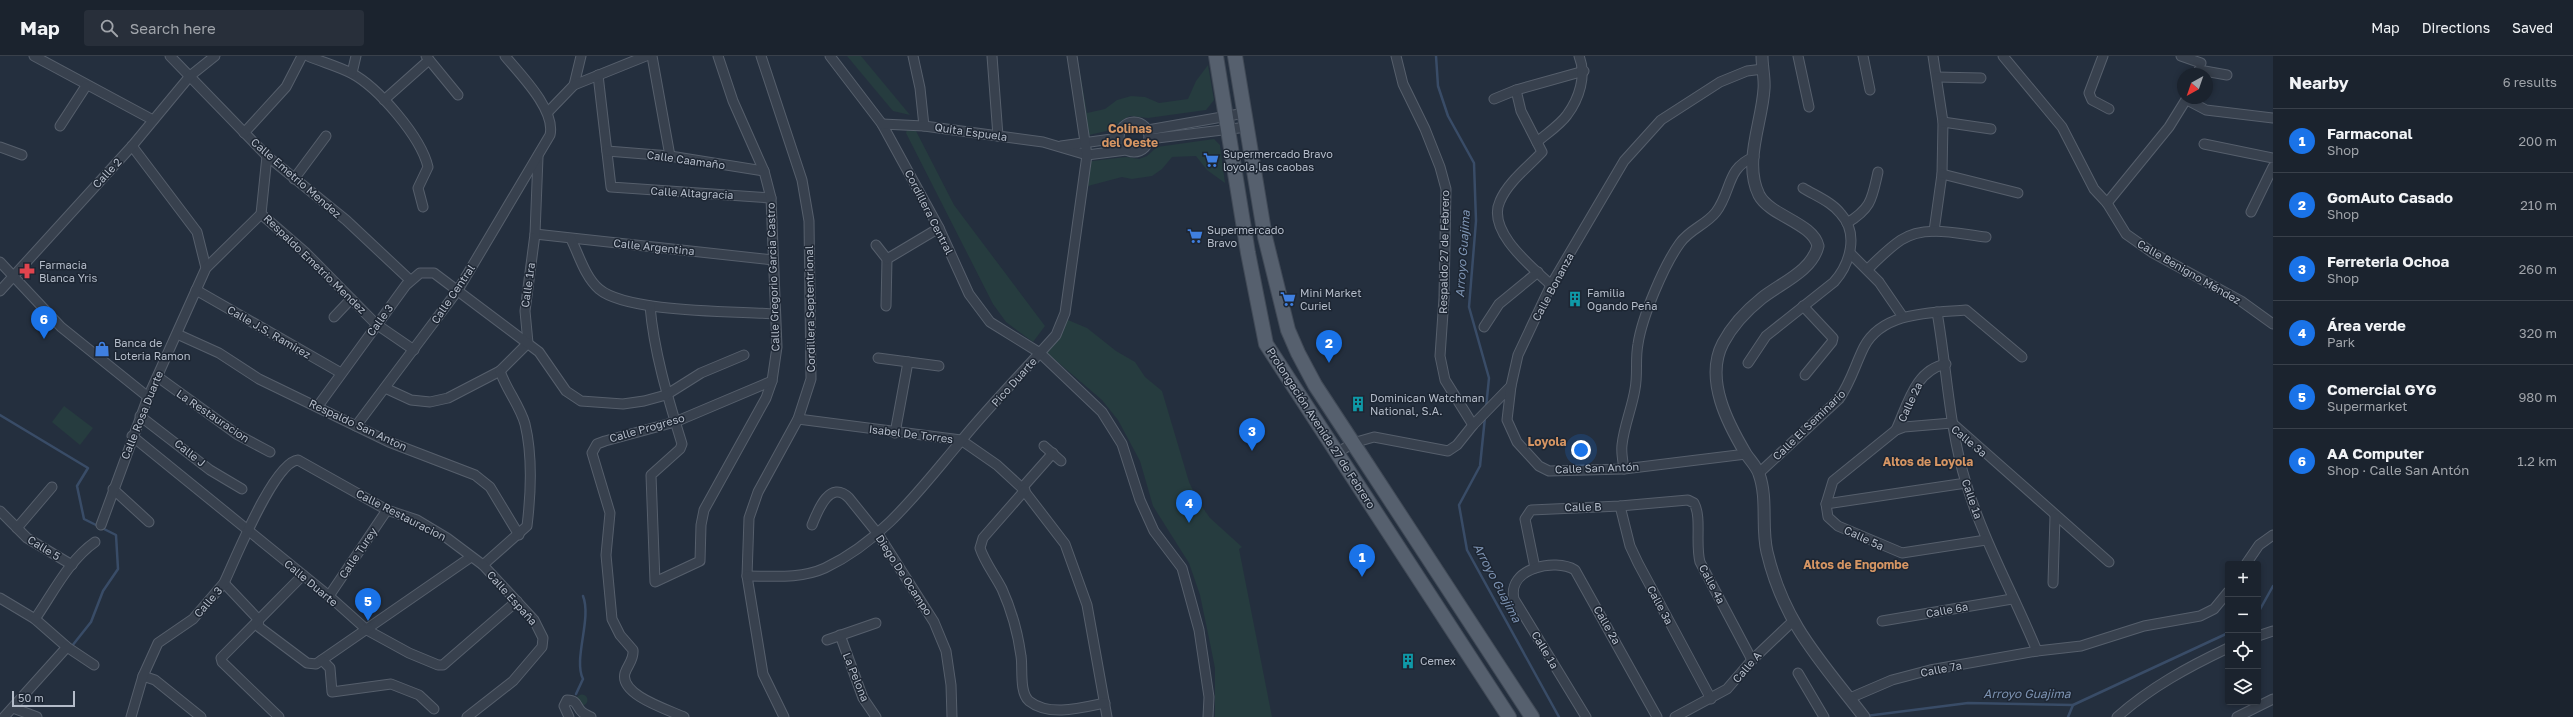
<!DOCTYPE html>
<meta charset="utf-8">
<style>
:root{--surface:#1b232e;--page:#282f3a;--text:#f1f3f6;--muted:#a0a4aa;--line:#39404a;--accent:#1a73e8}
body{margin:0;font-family:"Golos Text",sans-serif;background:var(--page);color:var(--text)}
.controls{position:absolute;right:12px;bottom:12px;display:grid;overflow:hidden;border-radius:4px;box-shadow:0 2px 6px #0003}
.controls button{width:36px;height:36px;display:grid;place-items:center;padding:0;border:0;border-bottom:1px solid var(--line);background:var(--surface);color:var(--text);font:20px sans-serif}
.compass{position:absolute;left:2177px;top:12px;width:36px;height:36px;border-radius:50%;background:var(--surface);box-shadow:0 2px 6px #0003;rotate:220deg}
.scale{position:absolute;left:12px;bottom:10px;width:63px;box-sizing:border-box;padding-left:4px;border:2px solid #b4bcc9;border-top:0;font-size:11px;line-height:14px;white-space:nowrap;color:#b4bcc9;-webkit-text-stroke:3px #1d2633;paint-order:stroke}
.you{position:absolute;left:1581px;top:394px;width:14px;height:14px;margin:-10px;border:3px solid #fff;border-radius:50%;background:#1a73e8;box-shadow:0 0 0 6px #1a73e833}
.badge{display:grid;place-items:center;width:26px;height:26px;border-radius:50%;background:var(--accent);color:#fff;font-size:13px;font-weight:700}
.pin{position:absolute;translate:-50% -33px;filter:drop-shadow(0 1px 2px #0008)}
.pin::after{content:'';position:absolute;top:21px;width:14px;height:12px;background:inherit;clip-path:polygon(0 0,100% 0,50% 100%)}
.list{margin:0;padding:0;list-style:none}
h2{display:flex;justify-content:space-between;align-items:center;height:52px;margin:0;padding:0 16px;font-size:17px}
h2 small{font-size:13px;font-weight:400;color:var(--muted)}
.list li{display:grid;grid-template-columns:26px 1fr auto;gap:12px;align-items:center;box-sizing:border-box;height:64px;padding:0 16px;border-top:1px solid var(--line)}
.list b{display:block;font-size:15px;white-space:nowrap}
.list p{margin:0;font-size:13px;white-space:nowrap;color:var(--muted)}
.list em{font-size:13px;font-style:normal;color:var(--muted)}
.icon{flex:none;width:22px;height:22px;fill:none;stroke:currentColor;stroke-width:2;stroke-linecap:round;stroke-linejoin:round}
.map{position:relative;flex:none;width:2273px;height:661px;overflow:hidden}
header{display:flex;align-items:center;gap:24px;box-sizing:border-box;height:56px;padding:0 20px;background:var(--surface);border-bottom:1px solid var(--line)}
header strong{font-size:19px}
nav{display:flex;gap:22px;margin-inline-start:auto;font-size:14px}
.search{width:280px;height:36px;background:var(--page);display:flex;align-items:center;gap:10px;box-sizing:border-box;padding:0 14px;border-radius:4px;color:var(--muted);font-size:15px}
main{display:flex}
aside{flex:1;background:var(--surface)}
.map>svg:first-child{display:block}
.green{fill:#263c3f}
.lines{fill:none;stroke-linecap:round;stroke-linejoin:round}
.stream{stroke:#394c67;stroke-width:2.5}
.minor-casing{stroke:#565f6c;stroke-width:11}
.tertiary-casing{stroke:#565f6c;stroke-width:13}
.primary-casing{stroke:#414a57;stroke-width:16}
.minor{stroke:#38414e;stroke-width:9}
.tertiary{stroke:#38414e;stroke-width:11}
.primary{stroke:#56606e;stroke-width:14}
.labels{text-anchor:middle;stroke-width:3;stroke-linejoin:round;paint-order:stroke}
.street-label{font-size:11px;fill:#b4bcc9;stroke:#1d2633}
.poi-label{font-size:11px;fill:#b4bcc9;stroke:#1d2633;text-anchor:start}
.neighbourhood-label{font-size:12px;font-weight:bold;fill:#d59563;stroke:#1d2633}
.water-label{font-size:12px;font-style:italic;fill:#7c92b1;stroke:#1d2633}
</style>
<header>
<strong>Map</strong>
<div class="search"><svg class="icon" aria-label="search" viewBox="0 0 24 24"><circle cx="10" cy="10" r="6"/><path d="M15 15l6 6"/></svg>Search here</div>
<nav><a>Map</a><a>Directions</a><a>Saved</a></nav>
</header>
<main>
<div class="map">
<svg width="2273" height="661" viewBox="0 0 2273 661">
<rect width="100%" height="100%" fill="#242f3e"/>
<!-- green -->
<g class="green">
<polygon points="847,0 861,0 910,59 893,55"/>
<polygon points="1073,0 1077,0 1087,57 1105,53 1117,44 1131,40 1145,41 1159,47 1188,43 1196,25 1208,9 1214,44 1206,54 1148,62 1130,60 1121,65 1115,73 1089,79"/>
<polygon points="907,74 916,75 954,149 1045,270 1033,286 1006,266 993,248 906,77"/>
<polygon points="1214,83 1220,89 1225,127 1207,114 1196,100 1172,101 1162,113 1152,120 1132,123 1122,121 1088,130 1068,264 1087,272 1116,295 1135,306 1145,321 1162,335 1189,426 1198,445 1210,462 1242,491 1239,493 1272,661 1215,661 1215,612 1211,592 1200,539 1189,507 1153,450 1140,405 1118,364 1102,344 1046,296 1061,271 1089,108 1092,105 1126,101 1139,103 1147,100 1157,91"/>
<polygon points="64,350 93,372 80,389 52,366"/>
<circle cx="582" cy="644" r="5.5"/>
</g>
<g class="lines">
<!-- stream -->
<g class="stream">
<polyline points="1436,0 1438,30 1448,60 1474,107 1476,165 1469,251 1489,322 1486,352"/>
<polyline points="0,359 88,412 77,430 84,463 116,479 118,513 103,535 91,566 72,590"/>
<polyline points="1485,361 1480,410 1459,449 1467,494 1559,661"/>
<polyline points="2258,557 2273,530"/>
<path d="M576,638L583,623C573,603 592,563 583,540"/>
<polyline points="1866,660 1968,647 2073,649 2228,577"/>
<polyline points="2068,661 2073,649"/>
</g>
<defs>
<g id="minor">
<polyline points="34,0 153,64"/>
<polyline points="170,0 267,100 346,164 410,224"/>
<path d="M308,0C322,6 337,10 351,17C378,31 421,81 428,111L418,132L423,151"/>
<polyline points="426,0 458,39"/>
<polyline points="652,0 670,100"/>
<polyline points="761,0 802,124 809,165 811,323 798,363 758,436 749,462 747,520 763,618 784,661"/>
<polyline points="830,0 882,68 939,172 969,238 990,266 1040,297 1102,356 1122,388 1140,444 1154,475 1182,512 1199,574 1209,641 1208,661"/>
<polyline points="913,0 920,32 924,70"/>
<polyline points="992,0 998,80"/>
<polyline points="1396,0 1403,28 1425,73 1440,111 1446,133 1444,242 1440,300 1445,324 1473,369"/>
<polyline points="1798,0 1809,51"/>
<polyline points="1863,0 1870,34"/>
<polyline points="1933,0 1943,66 1942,118 1934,175"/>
<polyline points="2003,0 2062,71 2094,133 2107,147 2126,178 2153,197 2241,245 2273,268"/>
<polyline points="2103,0 2089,37 2092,44 2109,53"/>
<polyline points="2181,0 2201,7"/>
<polyline points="2199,14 2227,19"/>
<polyline points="352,17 356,0"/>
<polyline points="598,19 611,131 771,142"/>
<polyline points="1937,21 1981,22"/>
<polyline points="574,29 581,0"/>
<path d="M1516,34L1521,55L1542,96C1528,111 1508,126 1500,145C1486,175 1532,211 1551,229"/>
<polyline points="1494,43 1516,34 1584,15"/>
<polyline points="384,44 429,4"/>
<polyline points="2187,44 2206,54 2273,62"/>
<polyline points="548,56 574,29 646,0"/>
<circle cx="1134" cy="81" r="15"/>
<polyline points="1943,66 1991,73"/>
<polyline points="882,68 924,70 1043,86 1087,99 1126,94"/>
<polyline points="60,70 86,30"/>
<polyline points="1148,74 1245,57"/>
<polyline points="244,77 286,31 302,0"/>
<polyline points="1149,83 1247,71"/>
<path d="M1537,86C1546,78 1560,69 1567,59C1579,43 1587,19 1579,0"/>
<polyline points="2204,88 2273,102"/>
<polyline points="132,90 197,176 206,212"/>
<polyline points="1061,90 1119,82"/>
<polyline points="0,91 22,99"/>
<polyline points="607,95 670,100 764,115"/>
<polyline points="267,100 261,158 306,197 376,268 414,294"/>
<polyline points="1942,118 2018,137"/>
<polyline points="294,123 326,80"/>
<polyline points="2107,147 2169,71 2187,42"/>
<polyline points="2251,156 2273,111"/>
<path d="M1847,167C1872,152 1872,142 1878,116"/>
<polyline points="535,178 773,204"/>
<path d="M571,183C579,199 585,221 599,233C627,257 736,255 775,258"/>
<polyline points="876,189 887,203 886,250"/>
<polyline points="1850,197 1879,226 1903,261"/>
<polyline points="887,203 939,172"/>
<polyline points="0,206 61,271 148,341"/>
<path d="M1868,213C1878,203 1889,192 1901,184C1925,168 1959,178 1986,181"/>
<polyline points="196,234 341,317"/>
<polyline points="0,235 132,90 190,20 215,0"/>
<path d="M650,250C654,297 668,342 682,388L680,393L651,419L655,526L700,505L701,469L704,454L766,342L772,325L777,291L771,142L764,115L733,45L718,0"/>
<polyline points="1803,250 1833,282 1832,286 1805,319"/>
<path d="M1937,256C1947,313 1949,372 1966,427C1984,486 2014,539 2037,595"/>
<polyline points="334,261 351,243"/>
<polyline points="1484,271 1499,248 1538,216"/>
<polyline points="177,278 219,297 259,323 389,386 475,419 490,431 519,479"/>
<polyline points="878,302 939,310"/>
<path d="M1748,307L1766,280L1834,226C1850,208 1859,178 1841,158C1832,146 1816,140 1803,132"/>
<polyline points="158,321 238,379 270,396"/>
<polyline points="385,332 411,344 430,346 448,342 500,315 528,287 525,255 535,178 538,101"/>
<polyline points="318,350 406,229 420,217 434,217 539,296 566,335 581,345 623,348 644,345 666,339 701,317 744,299"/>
<polyline points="140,360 210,414 242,433"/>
<polyline points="798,363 961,384 997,409 1022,432 1065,488 1087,549 1107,661"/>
<path d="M356,370L458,234L550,79C556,54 520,18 505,0"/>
<path d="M1896,374C1908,348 1915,314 1946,308"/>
<polyline points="895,377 908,306"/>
<polyline points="132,380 329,540 367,574 409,597 438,609 443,609 517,545"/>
<polyline points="1044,390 1061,405"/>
<polyline points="1337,397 1353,387 1374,381 1448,395 1457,389 1473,369 1511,330"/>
<polyline points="1746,398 1624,413 1549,415 1539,410 1517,386 1507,364 1511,330 1518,299 1551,229 1624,105 1661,64 1720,26 1747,15 1763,13"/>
<path d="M1624,413C1623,406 1621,397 1622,389C1624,370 1632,352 1635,333C1638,318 1635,303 1638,288C1642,261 1664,209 1680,187C1690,173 1706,169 1716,156C1732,135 1726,112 1754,101"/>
<path d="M1759,417L1839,343C1851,326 1855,309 1864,291C1883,255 1932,257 1966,254L2022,301"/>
<polyline points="1022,432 1053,397"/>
<polyline points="113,433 149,466"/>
<path d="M1025,434L983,482L980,492C985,507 995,519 1002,533C1011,553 1018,578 1021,600C1023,612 1019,636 1029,645C1049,661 1081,652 1105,647"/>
<polyline points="1826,448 1966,427"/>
<polyline points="1620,450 1630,490 1638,507 1711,643"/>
<polyline points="0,455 27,482 72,509"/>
<polyline points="101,469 148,341 206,212 261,158"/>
<path d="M812,469C818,454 830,423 849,442L878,478L934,566L946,595L951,629L952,661"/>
<polyline points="17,472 52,431"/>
<polyline points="1986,484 1902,497 1838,470 1828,461 1826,448 1833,425 1896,374 1904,371 1952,367 2109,506"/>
<polyline points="2246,508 2259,489 2273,479"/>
<path d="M483,509L527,470C531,437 533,401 525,368C520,350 506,333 500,315"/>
<path d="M1535,512L1525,463L1531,454L1620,450L1688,444L1694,447C1702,462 1695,487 1700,506L1752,604"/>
<path d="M747,520C772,520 801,523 825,512C884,484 920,433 961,385C991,348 1025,314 1056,279L1065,257L1087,99L1072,0"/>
<polyline points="224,527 258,563 259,571 307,607 316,608 471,501"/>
<polyline points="2053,527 2055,460"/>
<polyline points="329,540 387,454"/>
<polyline points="0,542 35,563 67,591 94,609"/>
<path d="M35,563C53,537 69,504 95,486"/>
<polyline points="1882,565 2012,543"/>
<polyline points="840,579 863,642 876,661"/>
<polyline points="2258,580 2273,575"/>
<polyline points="827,584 876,567"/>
<polyline points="322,604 330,612 332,636 391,628 419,639 434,653"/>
<polyline points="1798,617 1824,661"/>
<polyline points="143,620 155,624 201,661"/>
<polyline points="1850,642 1892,624 1930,614 2037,595 2081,590 2144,570 2200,560 2214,553 2228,536"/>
<polyline points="13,652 37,661"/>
<polyline points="4,661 67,591"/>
<path d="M131,661L143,620L158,587L193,563L224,527C235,504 274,406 298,404L387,454L417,464L447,482L483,509L534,564L543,582L542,591L513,625L467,661"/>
<polyline points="279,661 222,606 221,602 303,519"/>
<path d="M569,661L564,650L567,644C578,644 576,651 582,656C584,658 589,660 591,661"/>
<path d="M684,661C669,654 619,639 625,617C628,608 634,604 633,594L620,579L612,563L606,499L610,457L592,397L597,388L605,385L675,366L772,325"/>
<path d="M1586,661L1514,543C1507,512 1555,502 1575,514L1657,661"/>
<polyline points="1675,661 1727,633 1752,604 1792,566"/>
<path d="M2117,661C2151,631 2188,611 2228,592"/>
<polyline points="2237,661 2273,643"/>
</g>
<path id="tertiary" d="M1762,0C1762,11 1765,23 1764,33C1762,67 1743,106 1759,139C1770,160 1813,167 1818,190C1812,215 1781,227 1762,242C1747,254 1732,270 1723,287C1704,323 1728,368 1746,398C1750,404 1757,411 1759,418C1768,443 1761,471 1767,496C1784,568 1821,605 1864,661"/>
<g id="primary">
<polyline points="1216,0 1248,197 1266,288 1509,661"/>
<polyline points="1235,0 1265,181 1288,274 1298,297 1315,329 1353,387 1532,661"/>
</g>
</defs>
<!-- minor casing -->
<use href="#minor" class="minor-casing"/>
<!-- tertiary casing -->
<use href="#tertiary" class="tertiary-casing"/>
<!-- primary casing -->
<use href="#primary" class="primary-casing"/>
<!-- minor -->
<use href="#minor" class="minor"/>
<!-- tertiary -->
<use href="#tertiary" class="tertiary"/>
<!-- primary -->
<use href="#primary" class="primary"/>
</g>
<!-- icons -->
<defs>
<symbol id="supermarket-bare" viewBox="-9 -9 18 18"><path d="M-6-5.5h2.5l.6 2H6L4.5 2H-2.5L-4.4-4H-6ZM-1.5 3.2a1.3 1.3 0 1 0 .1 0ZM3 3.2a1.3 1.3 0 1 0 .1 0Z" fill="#3f7fe0" stroke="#1d2633" stroke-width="2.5" paint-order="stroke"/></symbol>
<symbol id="pharmacy-bare" viewBox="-9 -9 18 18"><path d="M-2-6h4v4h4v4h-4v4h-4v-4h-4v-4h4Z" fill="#e0444e" stroke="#1d2633" stroke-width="2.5" paint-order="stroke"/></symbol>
<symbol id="building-bare" viewBox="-9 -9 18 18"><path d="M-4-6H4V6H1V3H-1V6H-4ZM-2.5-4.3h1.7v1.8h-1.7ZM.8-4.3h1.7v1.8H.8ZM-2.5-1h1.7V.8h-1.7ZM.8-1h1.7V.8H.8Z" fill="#0f9aa8" stroke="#1d2633" stroke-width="2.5" paint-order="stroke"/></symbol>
<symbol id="shop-bare" viewBox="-9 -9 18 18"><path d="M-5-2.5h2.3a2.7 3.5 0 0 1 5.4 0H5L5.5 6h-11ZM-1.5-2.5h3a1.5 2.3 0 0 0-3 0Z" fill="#3f7fe0" stroke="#1d2633" stroke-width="2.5" paint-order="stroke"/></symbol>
</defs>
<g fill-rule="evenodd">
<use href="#supermarket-bare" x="1200" y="93" width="22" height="22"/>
<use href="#supermarket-bare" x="1184" y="169" width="22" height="22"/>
<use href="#pharmacy-bare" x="16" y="204" width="22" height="22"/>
<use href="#supermarket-bare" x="1277" y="232" width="22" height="22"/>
<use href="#building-bare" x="1564" y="232" width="22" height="22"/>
<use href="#shop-bare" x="91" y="282" width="22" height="22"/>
<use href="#building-bare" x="1347" y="337" width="22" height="22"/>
<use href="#building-bare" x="1397" y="594" width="22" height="22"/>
</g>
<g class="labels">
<!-- street labels -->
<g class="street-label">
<text transform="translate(971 76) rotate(8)" y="4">Quita Espuela</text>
<text transform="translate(686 104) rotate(8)" y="4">Calle Caamaño</text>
<text transform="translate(107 117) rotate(-47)" y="4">Calle 2</text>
<text transform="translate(296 122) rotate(41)" y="4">Calle Emetrio Mendez</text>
<text transform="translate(692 137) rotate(3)" y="4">Calle Altagracia</text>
<text transform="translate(929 156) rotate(63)" y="4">Cordillera Central</text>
<text transform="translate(654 191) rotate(6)" y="4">Calle Argentina</text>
<text transform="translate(1444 196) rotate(-89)" y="4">Respaldo 27 de Febrero</text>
<text transform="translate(315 208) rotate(44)" y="4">Respaldo Emetrio Mendez</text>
<text transform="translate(2189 216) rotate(30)" y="4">Calle Benigno Méndez</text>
<text transform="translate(773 221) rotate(-92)" y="4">Calle Gregorio Garcia Castro</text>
<text transform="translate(528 229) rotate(-82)" y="4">Calle 1ra</text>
<text transform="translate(1553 231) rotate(-62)" y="4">Calle Bonanza</text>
<text transform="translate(453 238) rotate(-56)" y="4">Calle Central</text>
<text transform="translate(810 253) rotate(-91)" y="4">Cordillera Septentrional</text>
<text transform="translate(380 264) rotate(-54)" y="4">Calle 3</text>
<text transform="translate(269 276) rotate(30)" y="4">Calle J.S. Ramirez</text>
<text transform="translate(1014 326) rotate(-48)" y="4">Pico Duarte</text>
<text transform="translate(1910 346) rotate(-65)" y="4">Calle 2a</text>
<text transform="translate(142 359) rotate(-68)" y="4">Calle Rosa Duarte</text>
<text transform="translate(213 360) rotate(34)" y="4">La Restauracion</text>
<text transform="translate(358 369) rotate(25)" y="4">Respaldo San Anton</text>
<text transform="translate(1809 369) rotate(-44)" y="4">Calle El Seminario</text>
<text transform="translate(647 372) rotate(-16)" y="4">Calle Progreso</text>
<text transform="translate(1321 372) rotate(57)" y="4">Prolongación Avenida 27 de Febrero</text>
<text transform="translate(911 378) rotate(7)" y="4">Isabel De Torres</text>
<text transform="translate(1969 385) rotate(40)" y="4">Calle 3a</text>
<text transform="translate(190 397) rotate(39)" y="4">Calle J</text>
<text transform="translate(1597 412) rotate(-2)" y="4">Calle San Antón</text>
<text transform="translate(1972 443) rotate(71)" y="4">Calle 1a</text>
<text transform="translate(1583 451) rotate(-1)" y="4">Calle B</text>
<text transform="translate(401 459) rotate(27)" y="4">Calle Restauracion</text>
<text transform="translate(1864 482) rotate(25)" y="4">Calle 5a</text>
<text transform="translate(44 492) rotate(32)" y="4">Calle 5</text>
<text transform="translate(358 497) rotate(-56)" y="4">Calle Turey</text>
<text transform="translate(904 519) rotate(57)" y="4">Diego De Ocampo</text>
<text transform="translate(311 527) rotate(40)" y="4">Calle Duarte</text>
<text transform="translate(1712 528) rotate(62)" y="4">Calle 4a</text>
<text transform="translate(512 542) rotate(48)" y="4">Calle España</text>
<text transform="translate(208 546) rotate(-49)" y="4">Calle 3</text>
<text transform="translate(1660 549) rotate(62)" y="4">Calle 3a</text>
<text transform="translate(1947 554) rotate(-10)" y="4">Calle 6a</text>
<text transform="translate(1607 569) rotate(60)" y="4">Calle 2a</text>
<text transform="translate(1545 594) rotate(59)" y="4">Calle 1a</text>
<text transform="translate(1747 611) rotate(-49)" y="4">Calle A</text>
<text transform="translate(1941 613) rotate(-11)" y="4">Calle 7a</text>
<text transform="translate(856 621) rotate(68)" y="4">La Pelona</text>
</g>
<!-- poi labels -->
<g class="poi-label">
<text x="1223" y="102">Supermercado Bravo<tspan x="1223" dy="13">loyola,las caobas</tspan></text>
<text x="1207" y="178">Supermercado<tspan x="1207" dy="13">Bravo</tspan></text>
<text x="39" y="213">Farmacia<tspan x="39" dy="13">Blanca Yris</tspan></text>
<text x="1300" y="241">Mini Market<tspan x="1300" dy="13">Curiel</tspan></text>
<text x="1587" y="241">Familia<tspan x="1587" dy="13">Ogando Peña</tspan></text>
<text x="114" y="291">Banca de<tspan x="114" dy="13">Loteria Ramon</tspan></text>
<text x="1370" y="346">Dominican Watchman<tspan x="1370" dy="13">National, S.A.</tspan></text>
<text x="1420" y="609">Cemex</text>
</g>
<!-- neighbourhood labels -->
<g class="neighbourhood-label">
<text x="1130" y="77">Colinas<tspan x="1130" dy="14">del Oeste</tspan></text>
<text x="1547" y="390">Loyola</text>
<text x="1928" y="410">Altos de Loyola</text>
<text x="1856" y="513">Altos de Engombe</text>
</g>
<!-- water labels -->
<g class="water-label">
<text transform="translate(1463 198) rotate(-86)" y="4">Arroyo Guajima</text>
<text transform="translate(1497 527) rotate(62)" y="4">Arroyo Guajima</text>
<text x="2027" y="642">Arroyo Guajima</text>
</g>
</g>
</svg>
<div class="controls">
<button>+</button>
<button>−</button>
<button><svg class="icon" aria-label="locate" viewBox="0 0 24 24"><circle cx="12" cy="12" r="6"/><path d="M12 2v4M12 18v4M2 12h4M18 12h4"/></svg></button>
<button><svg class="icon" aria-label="layers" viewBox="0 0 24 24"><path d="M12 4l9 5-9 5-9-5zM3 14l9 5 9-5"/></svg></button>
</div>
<svg class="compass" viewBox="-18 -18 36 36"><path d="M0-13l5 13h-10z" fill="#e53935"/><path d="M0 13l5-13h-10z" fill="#a0a4aa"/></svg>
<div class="scale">50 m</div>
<div class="you"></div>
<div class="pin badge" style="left:1362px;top:521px">1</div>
<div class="pin badge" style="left:1329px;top:307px">2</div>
<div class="pin badge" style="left:1252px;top:395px">3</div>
<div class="pin badge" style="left:1189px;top:467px">4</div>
<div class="pin badge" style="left:368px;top:565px">5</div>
<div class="pin badge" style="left:44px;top:283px">6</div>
</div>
<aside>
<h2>Nearby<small>6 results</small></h2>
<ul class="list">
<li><span class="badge">1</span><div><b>Farmaconal</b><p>Shop</p></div><em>200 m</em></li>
<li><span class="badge">2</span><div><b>GomAuto Casado</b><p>Shop</p></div><em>210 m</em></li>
<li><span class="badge">3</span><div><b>Ferreteria Ochoa</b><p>Shop</p></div><em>260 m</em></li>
<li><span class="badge">4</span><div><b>Área verde</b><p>Park</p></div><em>320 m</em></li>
<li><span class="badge">5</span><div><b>Comercial GYG</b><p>Supermarket</p></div><em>980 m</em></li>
<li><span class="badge">6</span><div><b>AA Computer</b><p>Shop · Calle San Antón</p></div><em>1.2 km</em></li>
</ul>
</aside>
</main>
